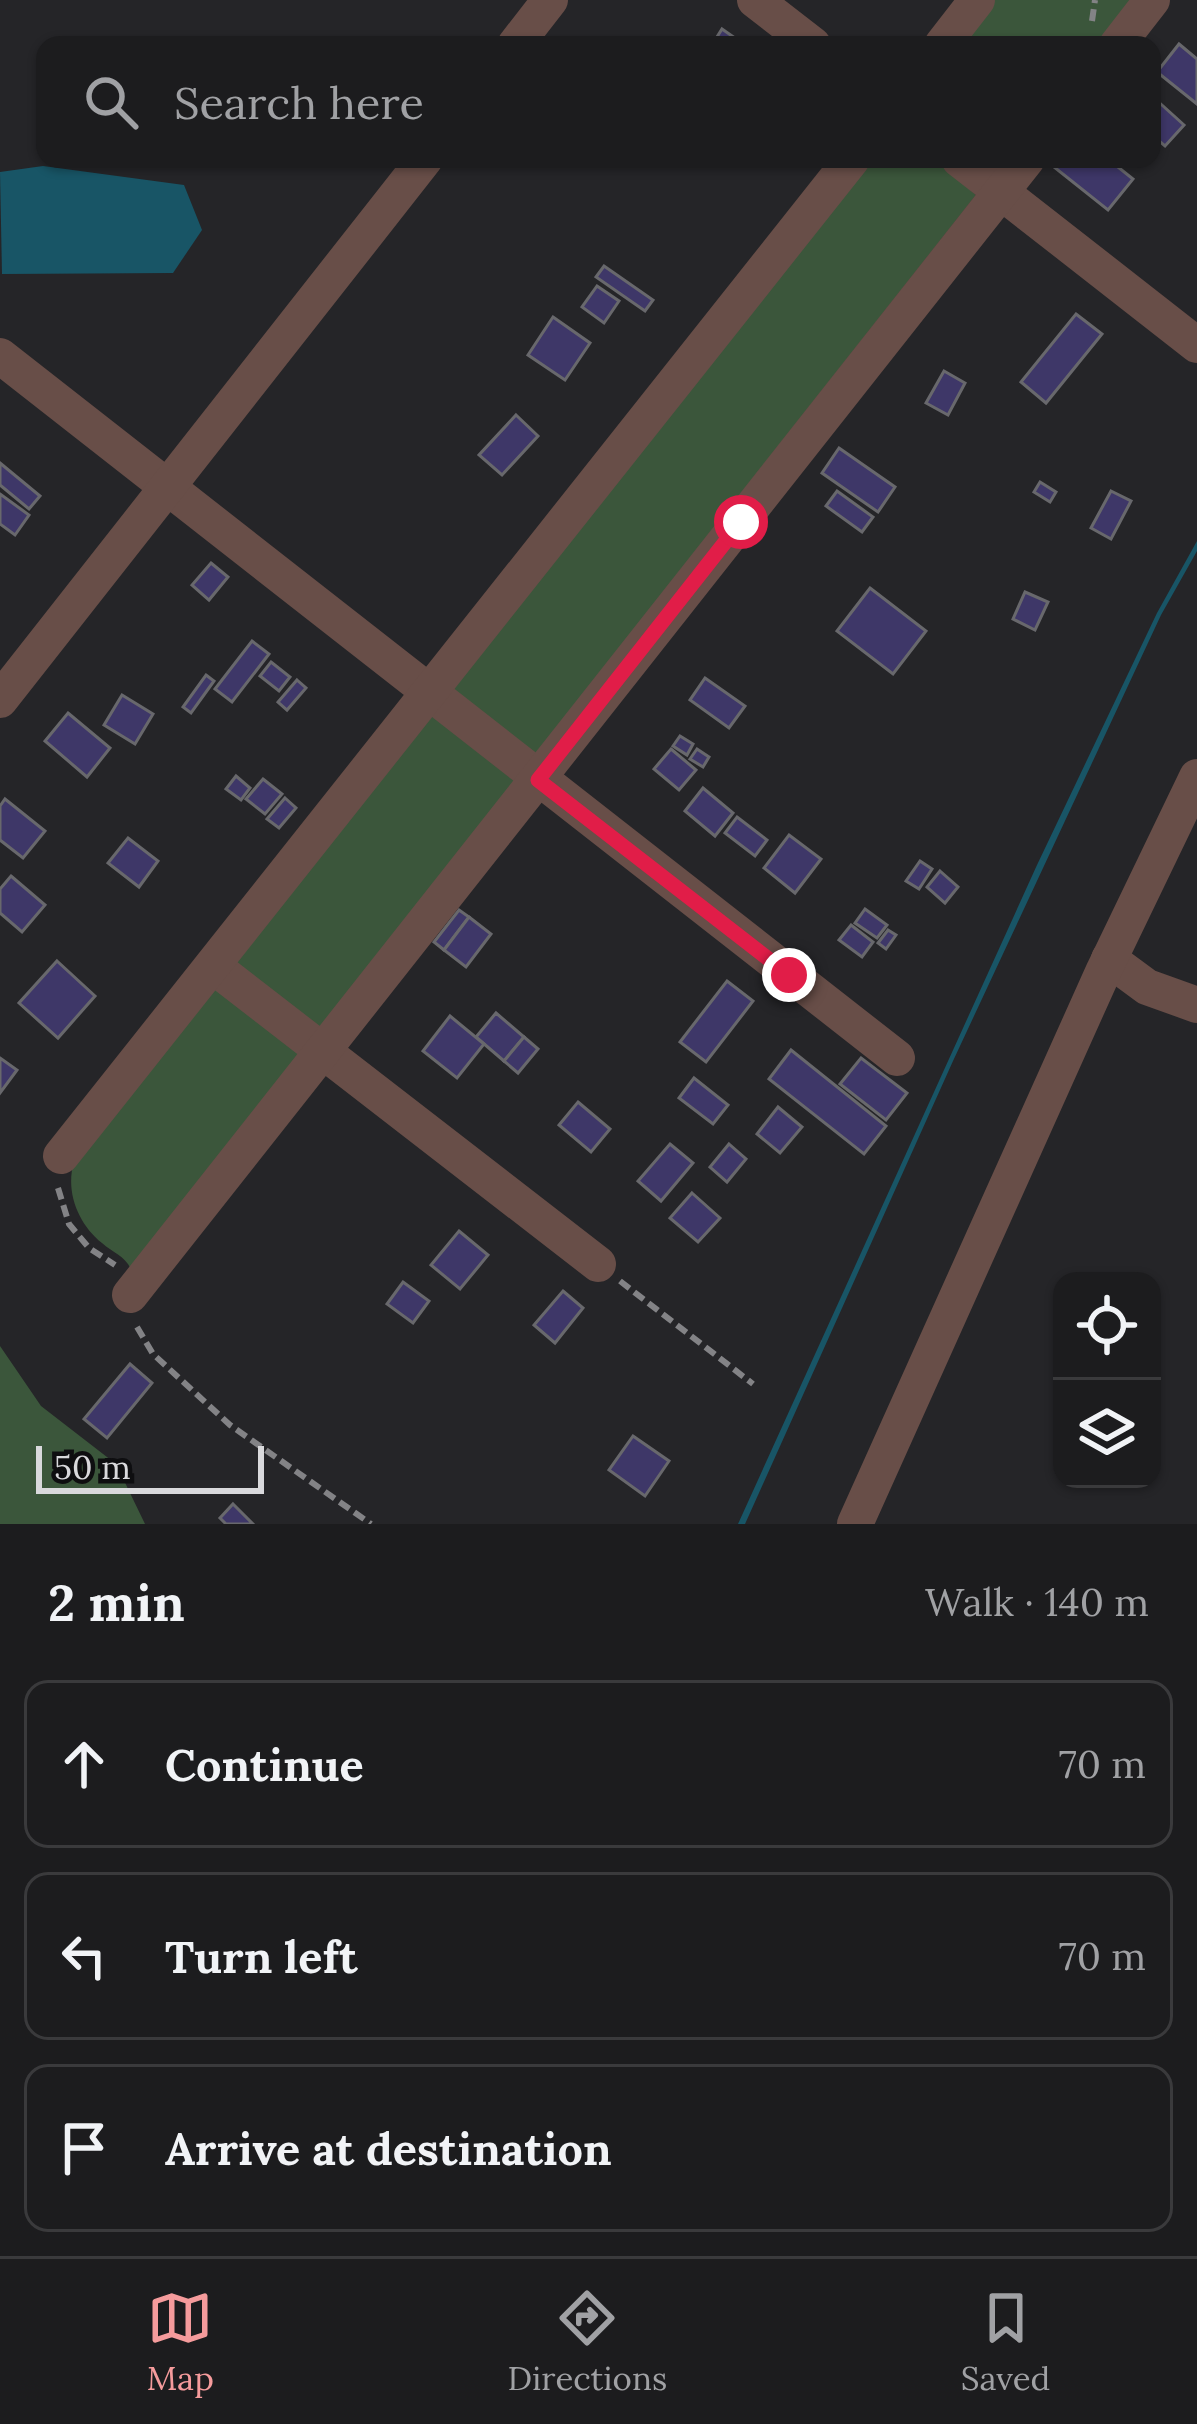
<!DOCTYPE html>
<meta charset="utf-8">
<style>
:root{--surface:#1c1c1e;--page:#29292b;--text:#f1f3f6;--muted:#a0a1a4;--line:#3a3a3c;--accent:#f59b9c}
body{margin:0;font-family:Lora,serif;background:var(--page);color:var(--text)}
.controls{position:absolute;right:36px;bottom:36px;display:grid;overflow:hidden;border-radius:24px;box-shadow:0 3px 9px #0004}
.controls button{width:108px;height:108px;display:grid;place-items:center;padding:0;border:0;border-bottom:3px solid var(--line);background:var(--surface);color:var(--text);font:60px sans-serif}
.scale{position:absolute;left:36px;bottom:30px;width:228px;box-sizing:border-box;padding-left:12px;border:6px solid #d9d9dc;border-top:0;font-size:33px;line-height:42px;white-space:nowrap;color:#d9d9dc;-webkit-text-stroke:9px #0e0e10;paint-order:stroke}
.stop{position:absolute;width:36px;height:36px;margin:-27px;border:9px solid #e11d48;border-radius:50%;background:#fff}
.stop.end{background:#e11d48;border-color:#fff;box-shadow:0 3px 12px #0008}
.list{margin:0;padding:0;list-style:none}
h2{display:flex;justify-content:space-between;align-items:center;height:156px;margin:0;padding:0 48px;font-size:51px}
h2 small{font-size:39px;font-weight:400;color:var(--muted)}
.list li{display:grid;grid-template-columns:78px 1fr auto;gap:36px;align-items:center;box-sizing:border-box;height:168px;margin:0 24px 24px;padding:0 24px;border:3px solid var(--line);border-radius:24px}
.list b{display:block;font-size:45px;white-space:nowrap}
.list em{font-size:39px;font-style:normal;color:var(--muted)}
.icon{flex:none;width:66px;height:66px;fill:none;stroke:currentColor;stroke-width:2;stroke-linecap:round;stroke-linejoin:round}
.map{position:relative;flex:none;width:1197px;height:1524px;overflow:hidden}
.search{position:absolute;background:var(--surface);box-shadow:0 3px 9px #0004;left:36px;right:36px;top:36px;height:132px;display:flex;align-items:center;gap:30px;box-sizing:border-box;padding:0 42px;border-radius:24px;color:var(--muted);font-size:45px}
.sheet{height:732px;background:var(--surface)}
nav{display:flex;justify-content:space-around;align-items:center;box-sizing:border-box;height:168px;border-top:3px solid var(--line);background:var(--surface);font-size:33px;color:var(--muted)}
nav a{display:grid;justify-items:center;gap:6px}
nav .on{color:var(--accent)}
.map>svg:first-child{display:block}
.green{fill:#3b563b}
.water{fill:#185566}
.building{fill:#3e3768;stroke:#68686c;stroke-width:3}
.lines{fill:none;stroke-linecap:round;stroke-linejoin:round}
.path{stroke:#838386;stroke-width:6;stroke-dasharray:12 6;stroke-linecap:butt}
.minor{stroke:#684e48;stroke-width:36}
.route{stroke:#e11d48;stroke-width:15}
</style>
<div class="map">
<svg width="1197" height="1524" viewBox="0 0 1197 1524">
<rect width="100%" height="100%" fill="#252528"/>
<!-- green -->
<g class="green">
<polygon points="995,0 1133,0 1098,45 959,45"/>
<polygon points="868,159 934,159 976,195 534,756 455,697 453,683"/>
<polygon points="433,715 515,781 323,1030 237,969 234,959"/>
<path d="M214,986L303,1053L131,1269C124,1255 113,1253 102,1243C78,1224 65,1191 74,1162Z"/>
<polygon points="0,1346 41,1406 116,1464 145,1524 0,1524"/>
</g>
<!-- water -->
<g class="water">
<polygon points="43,166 184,185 202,230 173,273 2,274 0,172"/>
<polygon points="1197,541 1197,551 1161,615 953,1061 745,1524 738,1524 1037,865 1157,613"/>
</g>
<!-- building -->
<g class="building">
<polygon points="722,29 745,45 712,45"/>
<polygon points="1179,44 1197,59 1197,104 1157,72"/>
<polygon points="1152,96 1184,125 1165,146 1152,135"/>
<polygon points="1060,159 1108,159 1133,179 1108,210 1054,167"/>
<polygon points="604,266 653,300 645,311 596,277"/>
<polygon points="597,286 619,301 604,323 582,307"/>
<polygon points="1076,314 1102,334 1046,403 1021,382"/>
<polygon points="553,317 590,343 565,380 528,355"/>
<polygon points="944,371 965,383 948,415 926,403"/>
<polygon points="516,415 538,436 502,475 479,455"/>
<polygon points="839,448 895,487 878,512 822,473"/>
<polygon points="0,463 40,496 29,509 0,485"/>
<polygon points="1040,482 1056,492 1050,502 1034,492"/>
<polygon points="837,491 873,517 862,532 826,506"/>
<polygon points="1111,491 1131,501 1111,539 1091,528"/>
<polygon points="0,494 29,515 15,535 0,524"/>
<polygon points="211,563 228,577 209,600 192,585"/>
<polygon points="870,588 926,631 893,674 837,631"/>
<polygon points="1025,592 1048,602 1035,630 1013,619"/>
<polygon points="252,641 269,654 232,702 215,689"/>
<polygon points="271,662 290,677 279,691 260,676"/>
<polygon points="206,675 214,681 191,713 183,707"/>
<polygon points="705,678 745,706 729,728 690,700"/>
<polygon points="297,680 306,688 287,710 278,702"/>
<polygon points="122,695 153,714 135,744 104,725"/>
<polygon points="68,713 110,748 87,777 45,741"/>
<polygon points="680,736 693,744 687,755 673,746"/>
<polygon points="671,749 696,770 679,790 654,769"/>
<polygon points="697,749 709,757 703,767 690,759"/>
<polygon points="236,776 250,788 241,800 226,789"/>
<polygon points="263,779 282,794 265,814 246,799"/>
<polygon points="703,788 733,813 715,836 685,811"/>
<polygon points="285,798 296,808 279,828 267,819"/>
<polygon points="5,799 45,831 23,858 0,840 0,806"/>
<polygon points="737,817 767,840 755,856 725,833"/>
<polygon points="789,835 821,859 795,893 764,868"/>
<polygon points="128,838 158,861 139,887 108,863"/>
<polygon points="920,861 932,869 919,889 906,881"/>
<polygon points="940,871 958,887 945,903 927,887"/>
<polygon points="11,876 45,905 22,932 0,913 0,889"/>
<polygon points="865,909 887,925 877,938 855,923"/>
<polygon points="459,910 469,917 444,950 434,942"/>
<polygon points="469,917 491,934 466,967 444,950"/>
<polygon points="851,925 873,942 862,957 839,940"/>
<polygon points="888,930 896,935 886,949 878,943"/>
<polygon points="57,961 95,996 58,1038 19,1003"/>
<polygon points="727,981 753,1001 706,1062 680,1042"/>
<polygon points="496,1013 524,1037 504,1061 476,1037"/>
<polygon points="450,1016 484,1044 457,1078 423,1051"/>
<polygon points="524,1037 538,1049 518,1073 504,1061"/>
<polygon points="791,1050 886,1126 864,1154 769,1079"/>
<polygon points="0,1058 17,1070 0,1093"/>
<polygon points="861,1058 907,1093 886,1120 840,1084"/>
<polygon points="694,1078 728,1105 713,1124 679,1098"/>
<polygon points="578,1102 610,1129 591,1152 559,1125"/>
<polygon points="778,1107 802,1127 780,1153 757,1134"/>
<polygon points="670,1144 693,1163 661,1201 638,1181"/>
<polygon points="729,1144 746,1159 727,1182 710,1167"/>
<polygon points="692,1193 720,1218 698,1242 670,1218"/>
<polygon points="459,1231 488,1255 460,1289 431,1265"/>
<polygon points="403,1282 429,1301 413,1323 387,1304"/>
<polygon points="563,1291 583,1308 555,1343 534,1325"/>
<polygon points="130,1364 152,1383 107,1438 84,1419"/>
<polygon points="633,1436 669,1461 645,1496 609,1470"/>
<polygon points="233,1504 253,1524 226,1524 220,1518"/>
</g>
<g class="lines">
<!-- path -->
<g class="path">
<polyline points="1092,21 1095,0"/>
<polyline points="58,1188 69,1224 89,1248 115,1265"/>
<polyline points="620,1281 753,1384"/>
<polyline points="137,1327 153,1354 230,1425 371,1524"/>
</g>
<!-- minor -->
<g class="minor">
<polyline points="755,0 813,45"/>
<polyline points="515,45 550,0"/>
<polyline points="942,45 977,0"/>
<polyline points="1117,45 1152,0"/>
<polyline points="959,159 1197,345"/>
<polyline points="0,356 897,1058"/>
<polyline points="0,700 425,159"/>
<polyline points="1109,959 1147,987 1197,1005"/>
<polyline points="213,966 598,1264"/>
<polyline points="61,1156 852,159"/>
<polyline points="130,1295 1027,159"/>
<polyline points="855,1524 1104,970 1197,777"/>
</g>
</g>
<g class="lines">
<!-- route -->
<polyline class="route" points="741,522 538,780 789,975"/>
</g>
</svg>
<div class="controls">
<button><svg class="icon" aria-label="locate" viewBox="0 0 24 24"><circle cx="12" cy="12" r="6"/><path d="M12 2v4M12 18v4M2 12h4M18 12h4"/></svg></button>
<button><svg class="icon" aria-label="layers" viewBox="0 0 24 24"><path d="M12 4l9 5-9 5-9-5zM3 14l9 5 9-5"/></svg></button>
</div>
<div class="scale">50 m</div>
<div class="stop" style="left:741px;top:522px"></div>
<div class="stop end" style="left:789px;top:975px"></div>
<div class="search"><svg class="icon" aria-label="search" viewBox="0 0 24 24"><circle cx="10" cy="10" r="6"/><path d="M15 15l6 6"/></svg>Search here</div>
</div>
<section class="sheet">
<h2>2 min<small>Walk · 140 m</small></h2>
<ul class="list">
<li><svg class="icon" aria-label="ahead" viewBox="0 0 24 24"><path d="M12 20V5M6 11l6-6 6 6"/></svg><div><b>Continue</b></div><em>70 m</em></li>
<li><svg class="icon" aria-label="left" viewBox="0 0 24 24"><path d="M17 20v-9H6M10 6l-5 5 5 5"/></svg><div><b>Turn left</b></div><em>70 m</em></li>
<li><svg class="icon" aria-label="arrive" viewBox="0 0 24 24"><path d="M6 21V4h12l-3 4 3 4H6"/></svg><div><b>Arrive at destination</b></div></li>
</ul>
</section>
<nav>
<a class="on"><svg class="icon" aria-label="map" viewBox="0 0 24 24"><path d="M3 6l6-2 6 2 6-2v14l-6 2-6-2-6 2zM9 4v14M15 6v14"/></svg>Map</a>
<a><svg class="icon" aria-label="directions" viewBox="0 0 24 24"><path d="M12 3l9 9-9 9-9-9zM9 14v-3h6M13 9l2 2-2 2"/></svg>Directions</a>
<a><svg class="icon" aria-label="saved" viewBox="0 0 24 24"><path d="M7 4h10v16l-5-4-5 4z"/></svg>Saved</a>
</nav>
